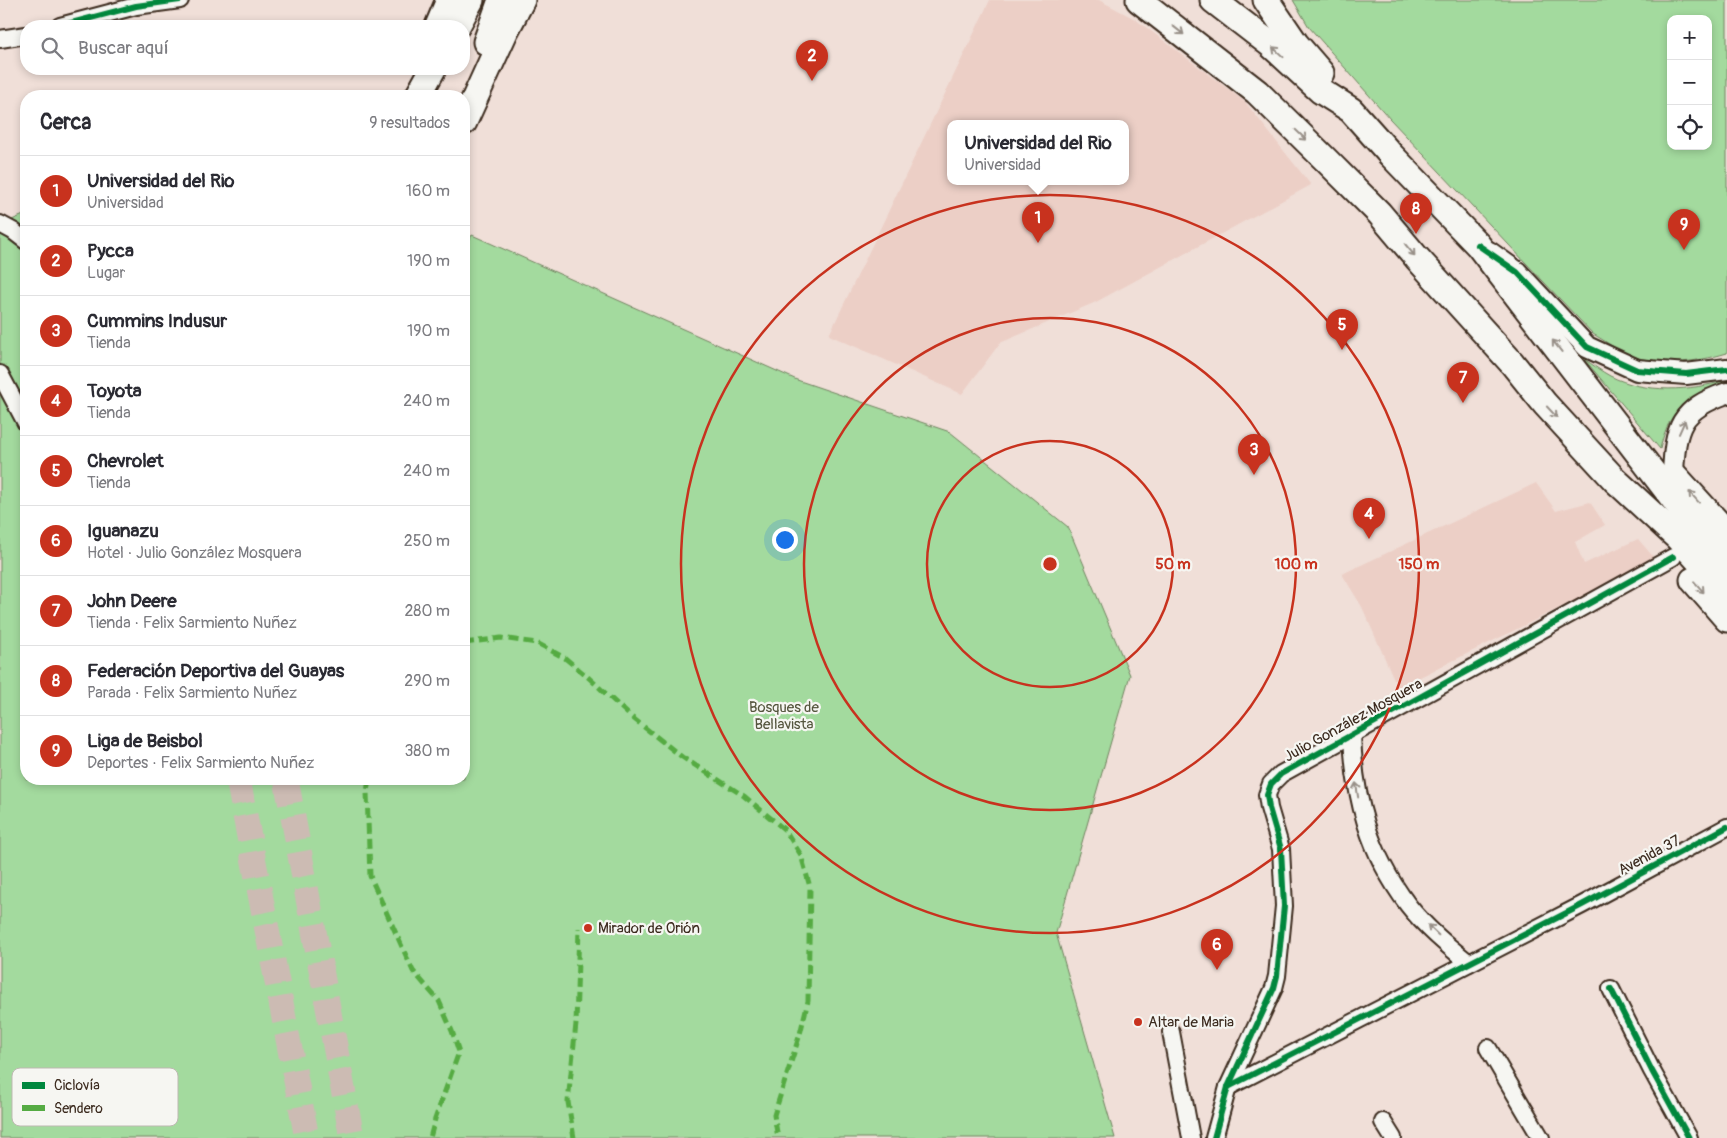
<!DOCTYPE html>
<html lang="es">
<meta charset="utf-8">
<style>
:root{--surface:#fff;--page:#f7f7f7;--text:#2b2b33;--muted:#7c7c81;--line:#e1e1e2;--accent:#c8321e}
body{margin:0;font-family:Pangolin,sans-serif;background:var(--page);color:var(--text)}
.controls{position:absolute;right:15px;top:15px;display:grid;overflow:hidden;border-radius:10px;box-shadow:0 2px 8px #0003}
.controls button{width:45px;height:45px;display:grid;place-items:center;padding:0;border:0;border-bottom:1px solid var(--line);background:var(--surface);color:var(--text);font:25px sans-serif}
.you{position:absolute;left:784px;top:539px;width:18px;height:18px;margin:-12px;border:4px solid #fff;border-radius:50%;background:#1a73e8;box-shadow:0 0 0 8px #1a73e833}
.badge{display:grid;place-items:center;width:32px;height:32px;border-radius:50%;background:var(--accent);color:#fff;font-size:16px;font-weight:700}
.pin{position:absolute;translate:-50% -41px;filter:drop-shadow(0 1px 2px #0008)}
.pin::after{content:'';position:absolute;top:26px;width:18px;height:15px;background:inherit;clip-path:polygon(0 0,100% 0,50% 100%)}
.popup{position:absolute;left:947px;top:120px;width:182px;height:65px;box-sizing:border-box;display:grid;place-content:center;border-radius:10px;background:var(--surface);filter:drop-shadow(0 1px 4px #0005);font-size:16px;white-space:nowrap;color:var(--muted)}
.popup b{font-size:19px;color:var(--text)}
.popup::after{content:'';position:absolute;left:50%;top:100%;margin-left:-10px;border:10px solid transparent;border-top-color:var(--surface)}
.list{margin:0;padding:0;list-style:none}
h2{display:flex;justify-content:space-between;align-items:center;height:65px;margin:0;padding:0 20px;font-size:21px}
h2 small{font-size:16px;font-weight:400;color:var(--muted)}
.list li{display:grid;grid-template-columns:32px 1fr auto;gap:15px;align-items:center;box-sizing:border-box;height:70px;padding:0 20px;border-top:1px solid var(--line)}
.list b{display:block;font-size:19px;white-space:nowrap}
.list p{margin:0;font-size:16px;white-space:nowrap;color:var(--muted)}
.list em{font-size:16px;font-style:normal;color:var(--muted)}
.icon{flex:none;width:28px;height:28px;fill:none;stroke:currentColor;stroke-width:2;stroke-linecap:round;stroke-linejoin:round}
.map{position:relative;flex:none;width:1727px;height:1138px;overflow:hidden}
.search{position:absolute;background:var(--surface);box-shadow:0 2px 8px #0003;left:20px;top:20px;width:450px;height:55px;display:flex;align-items:center;gap:12px;box-sizing:border-box;padding:0 18px;border-radius:20px;color:var(--muted);font-size:19px}
.panel{position:absolute;background:var(--surface);box-shadow:0 2px 8px #0003;left:20px;top:90px;width:450px;height:695px;border-radius:20px}
.map>svg:first-child{display:block}
.built{fill:#eccfc6;fill-rule:evenodd}
.green{fill:#a3da9e;stroke:#6f825e;fill-rule:evenodd}
.lines{fill:none;stroke-linecap:round;stroke-linejoin:round}
.primary-tunnel{stroke:#ccbbb3;stroke-width:25;stroke-dasharray:25 12;stroke-linecap:butt}
.minor-casing{stroke:#3b2a1e;stroke-width:20}
.tertiary-casing{stroke:#3b2a1e;stroke-width:24}
.primary-casing{stroke:#3b2a1e;stroke-width:29}
.minor{stroke:#f6f6f2;stroke-width:16}
.tertiary{stroke:#f6f6f2;stroke-width:20}
.primary{stroke:#f6f6f2;stroke-width:25}
.quiet{stroke:#55ab43;stroke-width:5;stroke-dasharray:10 5;stroke-linecap:butt}
.cycleway-casing{stroke:#f6f6f2;stroke-width:9}
.cycleway{stroke:#00873e;stroke-width:6}
.oneway{stroke:#989088}
.ring{fill:none;stroke:#c8321e;stroke-width:2.5}
.poi-dot{fill:#c8321e;stroke:#f6f6f2;stroke-width:2}
.labels{text-anchor:middle;stroke-width:4.5;stroke-linejoin:round;paint-order:stroke}
.park-label{font-size:15px;fill:#55563e;stroke:#f6f6f2}
.street-label{font-size:15px;fill:#3b2a1e;stroke:#f6f6f2}
.poi-label{font-size:15px;fill:#3b2a1e;stroke:#f6f6f2;text-anchor:start}
.key{fill:#f6f6f2;stroke:#beb9b2;stroke-width:1}
.key-label{font-size:14px;fill:#3b2a1e}
.centre{fill:#c8321e;stroke:#f6f6f2;stroke-width:2.5}
.ring-label{font-size:15px;text-anchor:middle;font-weight:bold;fill:#c8321e;stroke:#f6f6f2;stroke-width:4.5;stroke-linejoin:round;paint-order:stroke}
</style>
<div class="map">
<svg width="1727" height="1138" viewBox="0 0 1727 1138">
<rect width="100%" height="100%" fill="#f0dfd8"/>
<filter id="ink" filterUnits="userSpaceOnUse"><feTurbulence type="fractalNoise" baseFrequency=".02" numOctaves="2"/><feDisplacementMap in="SourceGraphic" scale="10" xChannelSelector="R" yChannelSelector="G"/><feConvolveMatrix kernelMatrix="1 2 1 2 8 2 1 2 1" color-interpolation-filters="sRGB"/></filter>
<g filter="url(#ink)">
<!-- built -->
<g class="built">
<path d="M990,0H1099L1135,19L1245,102L1311,185L1096,302L1000,343L962,394L829,335ZM950,124H1126V182H950Z"/>
<polygon points="1536,483 1556,511 1590,502 1605,525 1575,542 1584,564 1638,539 1656,560 1398,688 1362,607 1342,574"/>
</g>
<!-- green -->
<g class="green">
<path d="M1293,0H1727V353C1694,363 1660,367 1627,354C1615,349 1604,340 1593,334L1390,119L1309,27ZM1671,19H1708V146H1671Z"/>
<polygon points="26,214 26,779 464,779 464,250 472,235 797,380 950,432 1068,527 1130,675 1056,933 1115,1138 0,1138 0,225"/>
<path d="M1584,359C1593,365 1601,371 1610,376C1646,394 1690,391 1727,380V381C1689,398 1670,405 1660,449Z"/>
</g>
<g class="lines">
<!-- primary-tunnel -->
<g class="primary-tunnel">
<polyline points="238,779 307,1138"/>
<polyline points="286,779 352,1138"/>
</g>
<defs>
<g id="minor">
<polyline points="60,26 136,6 180,0"/>
<polyline points="0,39 26,35"/>
<polyline points="0,224 13,231 26,241"/>
<polyline points="0,374 26,423"/>
<path d="M1352,734C1354,798 1369,853 1408,905C1425,927 1448,946 1469,963"/>
<polyline points="1611,989 1652,1071 1689,1138"/>
<polyline points="1171,1032 1191,1138"/>
<polyline points="1488,1048 1541,1138"/>
<polyline points="1228,1087 1582,905 1727,827"/>
<polyline points="1383,1122 1393,1138"/>
<polyline points="1214,1138 1228,1087 1274,988 1277,976 1284,906 1281,849 1269,808 1267,795 1271,784 1281,774 1673,557"/>
</g>
<g id="tertiary">
<polyline points="1489,252 1517,272 1587,347 1637,370 1686,374 1727,369"/>
<path d="M1673,474C1675,427 1680,409 1727,393"/>
</g>
<g id="primary">
<polyline points="1139,0 1257,92 1325,159 1379,213 1417,258 1512,363 1545,404 1615,480 1678,538 1727,592"/>
<polyline points="1213,0 1270,44 1321,91 1351,110 1391,155 1478,245 1698,531 1727,564"/>
<polyline points="1266,0 1296,44 1321,73"/>
<polyline points="438,26 449,0"/>
<polyline points="457,26 471,0"/>
<polyline points="486,42 501,0"/>
<polyline points="418,96 433,69"/>
<polyline points="464,122 505,32 522,0"/>
<polyline points="1675,476 1727,533"/>
<polyline points="1693,580 1727,619"/>
</g>
</defs>
<!-- minor casing -->
<use href="#minor" class="minor-casing"/>
<!-- tertiary casing -->
<use href="#tertiary" class="tertiary-casing"/>
<!-- primary casing -->
<use href="#primary" class="primary-casing"/>
<!-- minor -->
<use href="#minor" class="minor"/>
<!-- tertiary -->
<use href="#tertiary" class="tertiary"/>
<!-- primary -->
<use href="#primary" class="primary"/>
<!-- quiet -->
<g class="quiet">
<polyline points="464,643 501,638 537,643 565,658 589,678 629,715 682,757 744,796 785,830 801,855 810,887 808,1001 800,1034 774,1115 778,1138"/>
<polyline points="369,779 367,792 370,876 413,971 439,1001 452,1031 459,1052 435,1119 430,1138"/>
<polyline points="574,1138 568,1102 576,1024 579,928"/>
</g>
<defs>
<g id="cycleway">
<polyline points="60,26 136,6 180,0"/>
<polyline points="1478,245 1517,272 1587,347 1637,370 1686,374 1727,369"/>
<polyline points="1611,989 1652,1071 1689,1138"/>
<polyline points="1228,1087 1582,905 1727,827"/>
<polyline points="1214,1138 1228,1087 1274,988 1277,976 1284,906 1281,849 1269,808 1267,795 1271,784 1281,774 1673,557"/>
</g>
</defs>
<!-- cycleway casing -->
<use href="#cycleway" class="cycleway-casing"/>
<!-- cycleway -->
<use href="#cycleway" class="cycleway"/>
</g>
<!-- one-way arrows -->
<defs><path id="oneway-shaft" d="M-6 0H5M1.5-3L5.5 0L1.5 3" fill="none" stroke-width="1.6" stroke-linecap="round" stroke-linejoin="round" transform="scale(1.25)"/></defs>
<g class="oneway">
<use href="#oneway-shaft" transform="translate(1178 30) rotate(38)"/>
<use href="#oneway-shaft" transform="translate(1278 52) rotate(-137)"/>
<use href="#oneway-shaft" transform="translate(1301 135) rotate(44)"/>
<use href="#oneway-shaft" transform="translate(1410 250) rotate(50)"/>
<use href="#oneway-shaft" transform="translate(1557 346) rotate(-128)"/>
<use href="#oneway-shaft" transform="translate(1552 412) rotate(47)"/>
<use href="#oneway-shaft" transform="translate(1682 427) rotate(-66)"/>
<use href="#oneway-shaft" transform="translate(1694 497) rotate(-132)"/>
<use href="#oneway-shaft" transform="translate(1699 587) rotate(49)"/>
<use href="#oneway-shaft" transform="translate(1357 790) rotate(-99)"/>
<use href="#oneway-shaft" transform="translate(1433 930) rotate(-136)"/>
</g>
</g>
<!-- distance rings -->
<g class="ring">
<circle cx="1050" cy="564" r="123"/>
<circle cx="1050" cy="564" r="246"/>
<circle cx="1050" cy="564" r="369"/>
</g>
<!-- markers -->
<g class="poi-dot">
<circle cx="588" cy="928" r="5"/>
<circle cx="1138" cy="1022" r="5"/>
</g>
<g class="labels">
<!-- park labels -->
<g class="park-label">
<text x="784" y="712">Bosques de<tspan x="784" dy="17">Bellavista</tspan></text>
</g>
<!-- street labels -->
<g class="street-label">
<text transform="translate(1353 720) rotate(-29)" y="5">Julio González Mosquera</text>
<text transform="translate(1649 855) rotate(-28)" y="5">Avenida 37</text>
</g>
<!-- poi labels -->
<g class="poi-label">
<text x="598" y="933">Mirador de Orión</text>
<text x="1148" y="1027">Altar de Maria</text>
</g>
</g>
<!-- legend -->
<rect x="12" y="1068" width="166" height="58" rx="8" class="key"/>
<rect x="22" y="1082" width="23" height="7" fill="#00873e"/>
<rect x="22" y="1105" width="23" height="6" fill="#55ab43"/>
<g class="key-label">
<text x="54" y="1090">Ciclovía</text>
<text x="54" y="1113">Sendero</text>
</g>
<circle cx="1050" cy="564" r="8" class="centre"/>
<g class="ring-label">
<text x="1173" y="569">50 m</text>
<text x="1296" y="569">100 m</text>
<text x="1419" y="569">150 m</text>
</g>
</svg>
<div class="controls">
<button>+</button>
<button>−</button>
<button><svg class="icon" aria-label="locate" viewBox="0 0 24 24"><circle cx="12" cy="12" r="6"/><path d="M12 2v4M12 18v4M2 12h4M18 12h4"/></svg></button>
</div>
<div class="you"></div>
<div class="pin badge" style="left:1038px;top:243px">1</div>
<div class="popup"><b>Universidad del Rio</b>Universidad</div>
<div class="pin badge" style="left:812px;top:81px">2</div>
<div class="pin badge" style="left:1254px;top:475px">3</div>
<div class="pin badge" style="left:1369px;top:539px">4</div>
<div class="pin badge" style="left:1342px;top:350px">5</div>
<div class="pin badge" style="left:1217px;top:970px">6</div>
<div class="pin badge" style="left:1463px;top:403px">7</div>
<div class="pin badge" style="left:1416px;top:234px">8</div>
<div class="pin badge" style="left:1684px;top:250px">9</div>
<div class="search"><svg class="icon" aria-label="search" viewBox="0 0 24 24"><circle cx="10" cy="10" r="6"/><path d="M15 15l6 6"/></svg>Buscar aquí</div>
<section class="panel">
<h2>Cerca<small>9 resultados</small></h2>
<ul class="list">
<li><span class="badge">1</span><div><b>Universidad del Rio</b><p>Universidad</p></div><em>160 m</em></li>
<li><span class="badge">2</span><div><b>Pycca</b><p>Lugar</p></div><em>190 m</em></li>
<li><span class="badge">3</span><div><b>Cummins Indusur</b><p>Tienda</p></div><em>190 m</em></li>
<li><span class="badge">4</span><div><b>Toyota</b><p>Tienda</p></div><em>240 m</em></li>
<li><span class="badge">5</span><div><b>Chevrolet</b><p>Tienda</p></div><em>240 m</em></li>
<li><span class="badge">6</span><div><b>Iguanazu</b><p>Hotel · Julio González Mosquera</p></div><em>250 m</em></li>
<li><span class="badge">7</span><div><b>John Deere</b><p>Tienda · Felix Sarmiento Nuñez</p></div><em>280 m</em></li>
<li><span class="badge">8</span><div><b>Federación Deportiva del Guayas</b><p>Parada · Felix Sarmiento Nuñez</p></div><em>290 m</em></li>
<li><span class="badge">9</span><div><b>Liga de Beisbol</b><p>Deportes · Felix Sarmiento Nuñez</p></div><em>380 m</em></li>
</ul>
</section>
</div>
